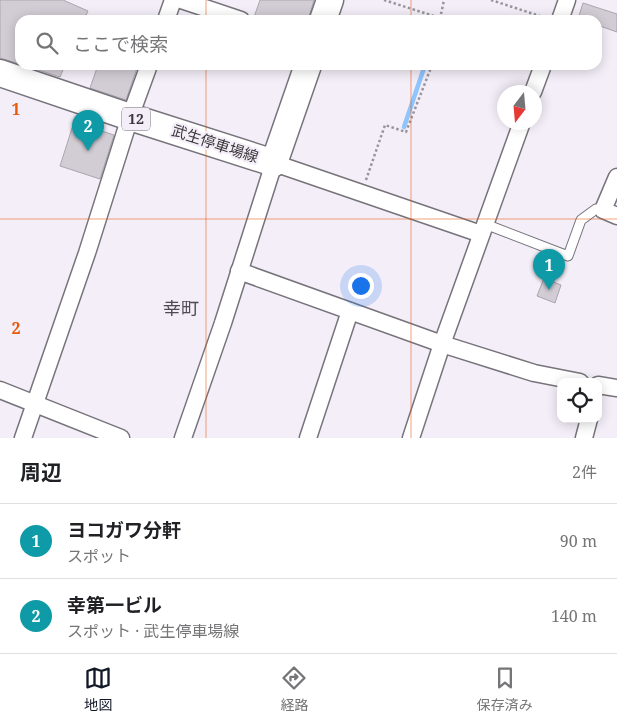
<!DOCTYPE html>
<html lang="ja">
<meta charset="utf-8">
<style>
:root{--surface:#fff;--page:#f6f6f6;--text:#202124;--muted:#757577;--line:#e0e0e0;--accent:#111827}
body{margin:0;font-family:"Noto Serif","Noto Sans JP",serif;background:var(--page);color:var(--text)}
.controls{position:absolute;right:15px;bottom:15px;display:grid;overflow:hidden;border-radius:10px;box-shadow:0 2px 12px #0003}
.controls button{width:45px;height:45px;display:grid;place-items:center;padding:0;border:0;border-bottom:1px solid var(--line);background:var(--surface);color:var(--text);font:25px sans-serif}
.compass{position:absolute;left:497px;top:85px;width:45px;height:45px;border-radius:50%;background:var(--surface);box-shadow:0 2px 12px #0003;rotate:196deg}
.you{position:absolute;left:360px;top:285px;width:18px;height:18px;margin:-12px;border:4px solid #fff;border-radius:50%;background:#1a73e8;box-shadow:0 0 0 8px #1a73e833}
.badge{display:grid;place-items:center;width:32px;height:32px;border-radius:50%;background:var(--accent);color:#fff;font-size:16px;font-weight:700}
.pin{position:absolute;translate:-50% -41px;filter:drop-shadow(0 1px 2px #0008)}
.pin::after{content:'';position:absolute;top:26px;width:18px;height:15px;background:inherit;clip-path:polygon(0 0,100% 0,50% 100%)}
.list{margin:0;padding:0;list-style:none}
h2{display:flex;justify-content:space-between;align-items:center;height:65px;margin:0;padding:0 20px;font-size:21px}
h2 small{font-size:16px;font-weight:400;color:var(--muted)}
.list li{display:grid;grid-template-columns:32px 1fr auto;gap:15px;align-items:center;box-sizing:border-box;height:75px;padding:0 20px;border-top:1px solid var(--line)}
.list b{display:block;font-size:19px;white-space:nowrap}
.list p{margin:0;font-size:16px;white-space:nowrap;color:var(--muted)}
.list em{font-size:16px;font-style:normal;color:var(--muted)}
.icon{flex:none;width:28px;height:28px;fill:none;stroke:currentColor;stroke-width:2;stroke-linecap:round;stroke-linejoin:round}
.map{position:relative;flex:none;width:617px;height:438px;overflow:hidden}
.search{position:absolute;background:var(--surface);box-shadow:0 2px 12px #0003;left:15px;right:15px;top:15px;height:55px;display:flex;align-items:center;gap:12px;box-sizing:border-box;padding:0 18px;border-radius:15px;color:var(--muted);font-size:19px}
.sheet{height:215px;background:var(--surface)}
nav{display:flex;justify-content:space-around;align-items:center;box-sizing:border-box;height:70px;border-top:1px solid var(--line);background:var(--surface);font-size:14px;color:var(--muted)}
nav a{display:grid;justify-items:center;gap:2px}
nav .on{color:var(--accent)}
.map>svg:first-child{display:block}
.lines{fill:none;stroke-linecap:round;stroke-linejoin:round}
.stream{stroke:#8fc4fd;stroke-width:4.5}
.building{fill:#d2ccd5;stroke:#aba6ae}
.lane-casing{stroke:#77737b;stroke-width:11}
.street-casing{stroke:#77737b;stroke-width:19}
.primary-casing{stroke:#77737b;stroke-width:29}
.path{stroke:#99959c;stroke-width:2.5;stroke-dasharray:2.5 2.5;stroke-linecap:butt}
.lane{stroke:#fff;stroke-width:9}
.street{stroke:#fff;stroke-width:16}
.primary{stroke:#fff;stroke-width:26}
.grid{fill:none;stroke:#e8590c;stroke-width:1;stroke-opacity:0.55}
.labels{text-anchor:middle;stroke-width:4.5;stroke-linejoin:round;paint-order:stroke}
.shield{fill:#f4eef8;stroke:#726f74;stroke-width:1}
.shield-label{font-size:14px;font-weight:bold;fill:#3a383c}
.street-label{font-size:15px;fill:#3a383c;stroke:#f4eef8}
.quarter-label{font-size:18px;fill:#4f4b52;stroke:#f4eef8}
.grid-label{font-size:16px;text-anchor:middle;font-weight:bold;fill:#e8590c;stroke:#f4eef8;stroke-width:4.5;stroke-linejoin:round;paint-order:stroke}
</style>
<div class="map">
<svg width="617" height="438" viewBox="0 0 617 438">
<rect width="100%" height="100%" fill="#f4eef8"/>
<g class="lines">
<!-- stream -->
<polyline class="stream" points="404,127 425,65"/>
</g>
<!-- building -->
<g class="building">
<polygon points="0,0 63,0 88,11 84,20 20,20 20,64 0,58"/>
<polygon points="260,0 314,0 308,20 253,20"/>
<polygon points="583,3 617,14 617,32 597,25 597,20 578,19"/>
<polygon points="23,65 65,65 60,77"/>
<polygon points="98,65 138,65 126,100 90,88"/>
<polygon points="74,122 114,135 100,179 60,166"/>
<polygon points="544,278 561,285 555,303 537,296"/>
</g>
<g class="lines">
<defs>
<polyline id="lane" points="485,224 568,256 581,220 596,209 603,210"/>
<g id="street">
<polyline points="181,0 241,20"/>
<polyline points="166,20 173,0"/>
<polyline points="560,20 567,0"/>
<polyline points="533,92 543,65"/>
<polyline points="617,177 603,210 617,216"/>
<polyline points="239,271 442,344 534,373 580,382"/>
<polyline points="598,385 617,388"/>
<polyline points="0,390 121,438"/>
<polyline points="23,438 87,253 130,117 149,65"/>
<polyline points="183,438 223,323 274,163 481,234"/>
<polyline points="308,438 350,311"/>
<polyline points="411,438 442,344 522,122"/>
<polyline points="584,438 589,419"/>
</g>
<g id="primary">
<polyline points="323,20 330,0"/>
<polyline points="0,73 130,117 274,163 308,65"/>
</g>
</defs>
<!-- lane casing -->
<use href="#lane" class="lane-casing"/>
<!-- street casing -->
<use href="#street" class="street-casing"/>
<!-- primary casing -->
<use href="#primary" class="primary-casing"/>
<!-- path -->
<g class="path">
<polyline points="384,0 440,18"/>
<polyline points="491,0 546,18"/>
<polyline points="440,19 444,0"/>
<polyline points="366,180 385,125 406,132 432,65"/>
</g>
<!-- lane -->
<use href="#lane" class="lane"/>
<!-- street -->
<use href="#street" class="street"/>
<!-- primary -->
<use href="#primary" class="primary"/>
</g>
<!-- grid -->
<path class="grid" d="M206,0V20M411,0V20M206,65V438M411,65V438M0,219H617"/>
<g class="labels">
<!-- shield labels -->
<rect class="shield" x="122" y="107.5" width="28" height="23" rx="4"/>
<g class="shield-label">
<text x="136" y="124">12</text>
</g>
<!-- street labels -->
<g class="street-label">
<text transform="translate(215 144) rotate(18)" y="5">武生停車場線</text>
</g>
<!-- quarter labels -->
<g class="quarter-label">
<text x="181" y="315">幸町</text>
</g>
</g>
<g class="grid-label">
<text x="16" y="115">1</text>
<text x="16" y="334">2</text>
</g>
</svg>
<div class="controls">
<button><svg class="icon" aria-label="locate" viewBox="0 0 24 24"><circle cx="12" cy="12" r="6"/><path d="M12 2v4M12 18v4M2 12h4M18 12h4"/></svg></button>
</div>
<svg class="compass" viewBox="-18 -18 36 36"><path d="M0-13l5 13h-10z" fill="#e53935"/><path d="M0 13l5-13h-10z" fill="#757577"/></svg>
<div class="you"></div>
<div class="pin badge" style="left:549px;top:290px;background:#0f9aa8">1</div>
<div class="pin badge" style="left:88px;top:151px;background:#0f9aa8">2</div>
<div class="search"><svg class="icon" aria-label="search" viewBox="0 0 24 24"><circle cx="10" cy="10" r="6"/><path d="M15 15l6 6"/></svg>ここで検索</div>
</div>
<section class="sheet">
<h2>周辺<small>2件</small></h2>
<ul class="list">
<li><span class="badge" style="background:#0f9aa8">1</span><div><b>ヨコガワ分軒</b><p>スポット</p></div><em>90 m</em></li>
<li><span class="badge" style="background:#0f9aa8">2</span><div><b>幸第一ビル</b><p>スポット · 武生停車場線</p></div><em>140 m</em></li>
</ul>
</section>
<nav>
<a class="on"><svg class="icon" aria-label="map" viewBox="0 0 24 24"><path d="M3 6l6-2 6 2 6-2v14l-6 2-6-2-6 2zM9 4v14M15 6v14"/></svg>地図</a>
<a><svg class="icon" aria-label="directions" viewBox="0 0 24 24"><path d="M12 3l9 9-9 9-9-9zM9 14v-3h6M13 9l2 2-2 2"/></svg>経路</a>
<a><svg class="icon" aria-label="saved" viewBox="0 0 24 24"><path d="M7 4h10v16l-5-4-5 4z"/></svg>保存済み</a>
</nav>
